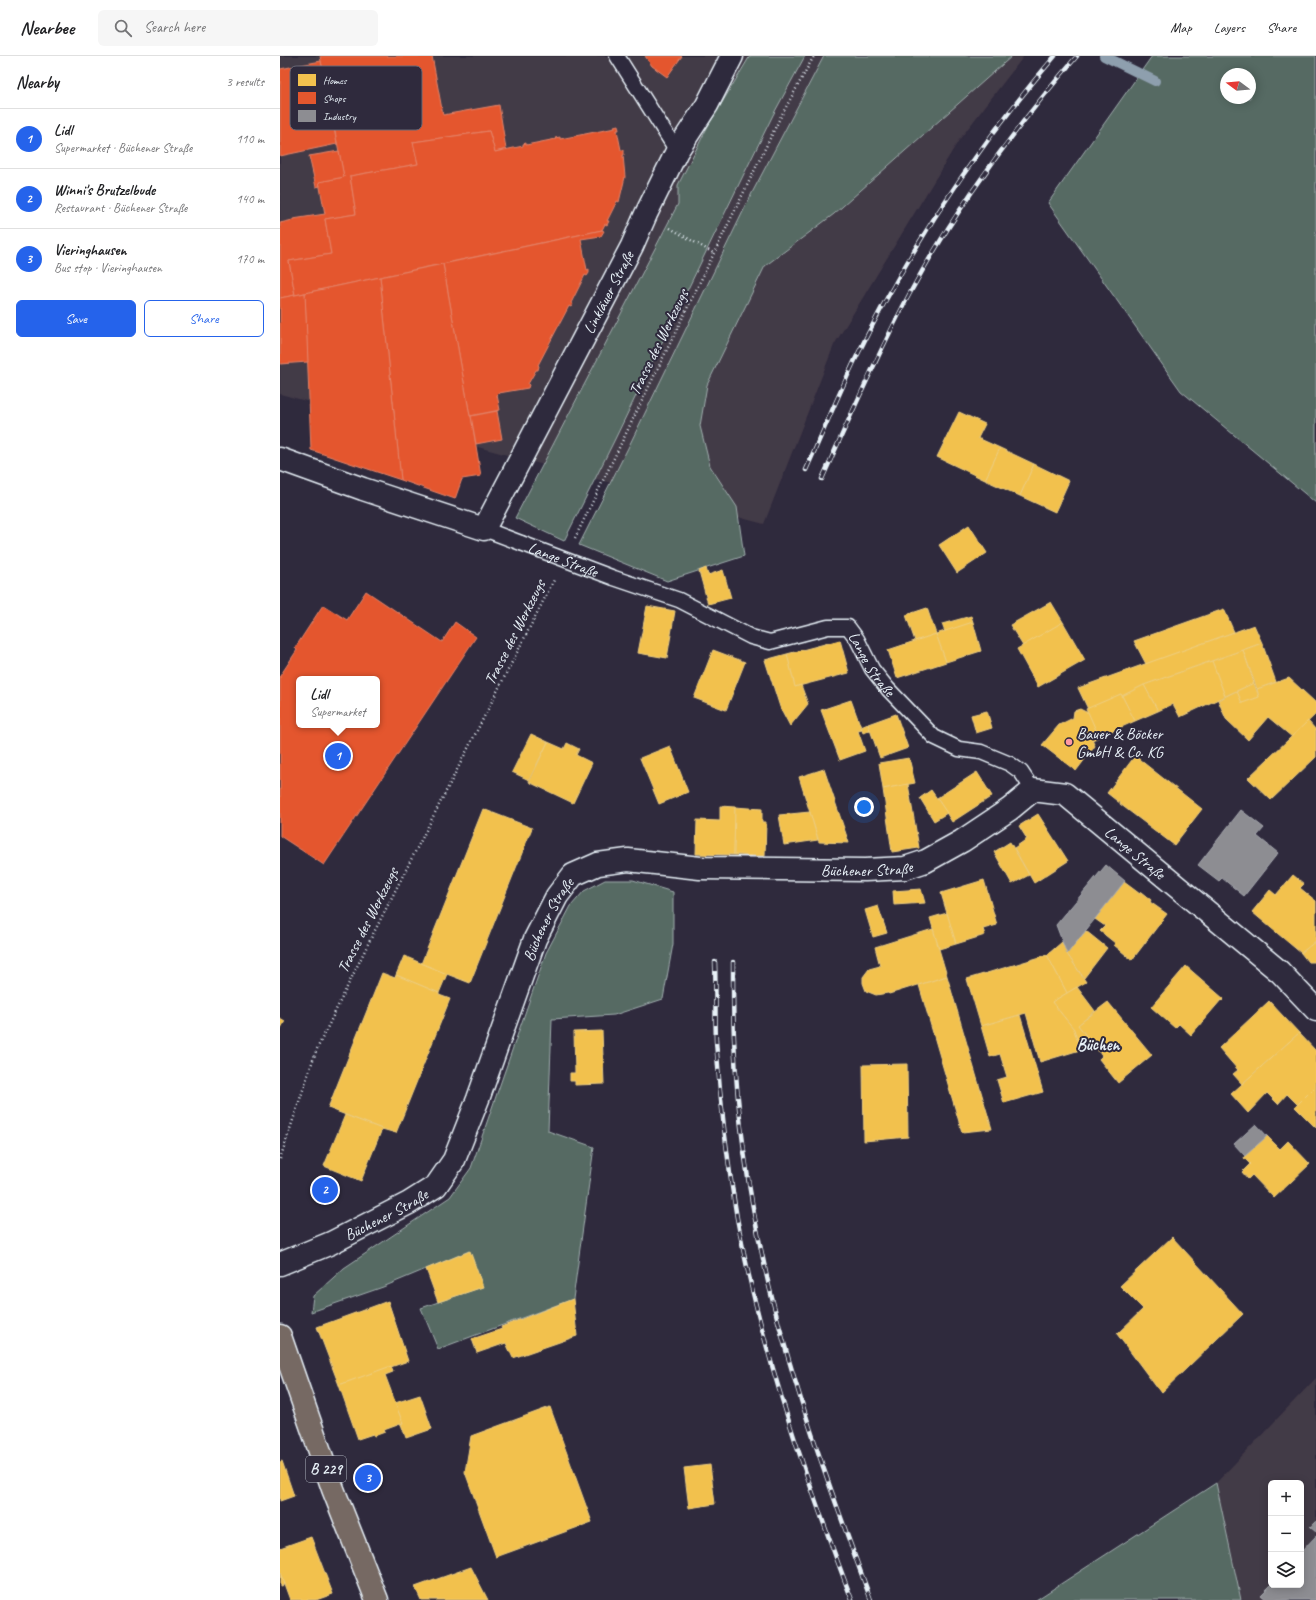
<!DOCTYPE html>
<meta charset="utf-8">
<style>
:root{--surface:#fff;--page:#f6f6f6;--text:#202124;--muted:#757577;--line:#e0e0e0;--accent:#2563eb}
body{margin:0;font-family:Caveat,sans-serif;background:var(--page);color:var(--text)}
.controls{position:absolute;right:12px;bottom:12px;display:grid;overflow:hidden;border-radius:6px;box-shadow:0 2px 10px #0003}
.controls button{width:36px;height:36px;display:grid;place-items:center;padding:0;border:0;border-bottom:1px solid var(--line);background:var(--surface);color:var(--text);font:20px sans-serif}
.compass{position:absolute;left:940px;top:12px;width:36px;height:36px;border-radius:50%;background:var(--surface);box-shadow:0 2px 10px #0003;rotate:286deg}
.you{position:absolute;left:584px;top:751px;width:14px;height:14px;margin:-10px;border:3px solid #fff;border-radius:50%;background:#1a73e8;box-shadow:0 0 0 6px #1a73e833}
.badge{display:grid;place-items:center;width:26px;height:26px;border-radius:50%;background:var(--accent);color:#fff;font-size:13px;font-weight:700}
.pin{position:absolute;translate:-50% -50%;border:2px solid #fff;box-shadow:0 1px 4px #0006}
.popup{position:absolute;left:16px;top:620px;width:84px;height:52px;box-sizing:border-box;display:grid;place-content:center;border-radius:6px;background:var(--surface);filter:drop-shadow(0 1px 3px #0005);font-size:13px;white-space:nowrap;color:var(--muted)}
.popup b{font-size:15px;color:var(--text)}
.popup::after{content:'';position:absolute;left:50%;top:100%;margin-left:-8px;border:8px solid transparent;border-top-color:var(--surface)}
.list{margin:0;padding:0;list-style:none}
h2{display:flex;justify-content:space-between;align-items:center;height:52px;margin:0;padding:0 16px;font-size:17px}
h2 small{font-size:13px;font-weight:400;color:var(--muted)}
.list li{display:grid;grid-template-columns:26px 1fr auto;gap:12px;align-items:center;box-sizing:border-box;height:60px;padding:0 16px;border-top:1px solid var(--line)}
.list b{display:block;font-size:15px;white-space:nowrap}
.list p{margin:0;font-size:13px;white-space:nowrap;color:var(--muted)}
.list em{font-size:13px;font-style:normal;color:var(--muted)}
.actions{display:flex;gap:8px;padding:12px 16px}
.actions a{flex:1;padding:9px 0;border:1px solid var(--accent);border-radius:6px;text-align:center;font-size:14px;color:var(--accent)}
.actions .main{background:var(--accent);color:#fff}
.icon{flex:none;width:22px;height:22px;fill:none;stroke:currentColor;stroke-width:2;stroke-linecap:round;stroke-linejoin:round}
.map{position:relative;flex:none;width:1036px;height:1544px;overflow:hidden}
header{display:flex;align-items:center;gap:24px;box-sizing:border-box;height:56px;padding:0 20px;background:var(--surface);border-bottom:1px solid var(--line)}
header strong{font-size:19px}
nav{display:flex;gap:22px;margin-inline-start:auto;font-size:14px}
.search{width:280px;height:36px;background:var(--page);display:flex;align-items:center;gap:10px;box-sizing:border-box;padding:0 14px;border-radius:6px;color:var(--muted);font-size:15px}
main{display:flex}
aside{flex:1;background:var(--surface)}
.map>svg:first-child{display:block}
.built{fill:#433a47;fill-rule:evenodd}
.green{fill:#576a64;stroke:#a0aeae;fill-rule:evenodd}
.homes{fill:#f2c14e;stroke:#efcf81}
.shops{fill:#e4572e;stroke:#e5856b;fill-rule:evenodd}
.industry{fill:#8d8d92;stroke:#a8abb1}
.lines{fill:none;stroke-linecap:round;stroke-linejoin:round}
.stream{stroke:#8e9fae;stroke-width:10}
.service-casing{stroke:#e8f1f8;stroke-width:17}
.minor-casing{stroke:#e8f1f8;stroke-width:25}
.primary-casing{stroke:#e8f1f8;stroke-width:25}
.path{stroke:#e8f1f8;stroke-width:2.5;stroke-dasharray:1 3;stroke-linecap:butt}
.service{stroke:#2f2a3d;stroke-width:14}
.minor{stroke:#2f2a3d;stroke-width:22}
.primary{stroke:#766964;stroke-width:22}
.rail-casing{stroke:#e8f1f8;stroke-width:4.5}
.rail{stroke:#2f2a3d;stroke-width:3;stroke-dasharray:9;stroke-linecap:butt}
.service-bridge-casing{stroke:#e8f1f8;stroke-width:17;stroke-linecap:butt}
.service-bridge{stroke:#2f2a3d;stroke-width:14}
.poi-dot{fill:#ff9aa2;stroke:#2f2a3d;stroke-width:1.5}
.labels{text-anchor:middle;stroke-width:4;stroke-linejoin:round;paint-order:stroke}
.shield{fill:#2f2a3d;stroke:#b0b5c0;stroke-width:1}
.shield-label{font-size:15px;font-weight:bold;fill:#e8f1f8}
.street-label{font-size:16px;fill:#e8f1f8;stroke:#2f2a3d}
.poi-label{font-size:16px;fill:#e8f1f8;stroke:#2f2a3d;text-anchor:start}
.neighbourhood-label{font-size:17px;font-weight:bold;fill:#e8f1f8;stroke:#2f2a3d}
.key{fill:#2f2a3d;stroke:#666675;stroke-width:1}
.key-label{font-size:11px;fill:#e8f1f8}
</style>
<header>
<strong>Nearbee</strong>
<div class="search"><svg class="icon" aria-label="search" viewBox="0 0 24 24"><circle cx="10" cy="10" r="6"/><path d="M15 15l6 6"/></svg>Search here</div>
<nav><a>Map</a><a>Layers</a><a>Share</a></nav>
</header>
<main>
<aside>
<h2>Nearby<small>3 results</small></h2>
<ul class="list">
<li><span class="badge">1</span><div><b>Lidl</b><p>Supermarket · Büchener Straße</p></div><em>110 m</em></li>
<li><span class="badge">2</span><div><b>Winni's Brutzelbude</b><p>Restaurant · Büchener Straße</p></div><em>140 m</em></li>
<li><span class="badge">3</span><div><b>Vieringhausen</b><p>Bus stop · Vieringhausen</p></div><em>170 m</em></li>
</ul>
<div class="actions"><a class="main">Save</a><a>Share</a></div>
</aside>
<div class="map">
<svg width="1036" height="1544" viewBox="0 0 1036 1544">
<rect width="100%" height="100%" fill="#2f2a3d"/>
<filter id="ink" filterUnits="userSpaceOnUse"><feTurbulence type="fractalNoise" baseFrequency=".025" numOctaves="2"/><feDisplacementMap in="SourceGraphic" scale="8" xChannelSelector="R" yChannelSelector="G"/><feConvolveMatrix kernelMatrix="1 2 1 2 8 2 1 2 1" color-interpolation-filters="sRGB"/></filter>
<g filter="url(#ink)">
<!-- built -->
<g class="built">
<polygon points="0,0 744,0 679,84 554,289 484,468 0,338"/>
<path d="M1036,1322V1544H961L936,1427ZM991,1427H1021V1529H991Z"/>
</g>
<!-- green -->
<g class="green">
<polygon points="470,0 525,0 493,59 460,126 334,385 284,485 235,462 398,148 398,129 428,70"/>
<polygon points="544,0 732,0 554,158 485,210 427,329 420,370 430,410 457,451 464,500 387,525 299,489 348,392 473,135"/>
<path d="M872,0H1036V447L901,335L768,147ZM946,18H970V42H946Z"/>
<polygon points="325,824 353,824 393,836 393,888 383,943 334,959 272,963 268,1075 314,1091 293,1243 158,1293 141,1252 202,1231 189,1195 103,1231 31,1256 33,1240 64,1212 170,1141 191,1112 266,897 291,850 304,835"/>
<polygon points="936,1427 961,1544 756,1544"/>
</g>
<!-- homes -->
<g class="homes">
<polygon points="679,356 705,368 698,382 720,392 705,424 657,401"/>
<polygon points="720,392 754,408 740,440 705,424"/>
<polygon points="754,408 789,425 775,456 740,440"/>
<polygon points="689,469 707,497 677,517 659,489"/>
<polygon points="426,512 428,519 443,514 451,542 428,548 419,515"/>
<polygon points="771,546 783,566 743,590 730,569"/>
<polygon points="367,550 395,555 387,602 358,597"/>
<polygon points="647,552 656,578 635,585 626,559"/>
<polygon points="944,553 954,576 866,608 854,585"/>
<polygon points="691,560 693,566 665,576 662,568"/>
<polygon points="693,566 701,595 666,606 656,578"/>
<polygon points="783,566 805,604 758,631 737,593"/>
<polygon points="974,569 982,587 864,629 842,640 841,638 808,653 798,632"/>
<polygon points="656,578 666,606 617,622 608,594"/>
<polygon points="560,584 569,617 515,631 507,598"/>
<polygon points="982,587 996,626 977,633 963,594"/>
<polygon points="433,594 465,606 446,654 414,642"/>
<polygon points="963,594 974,627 945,640 932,605"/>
<polygon points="507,598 515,631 521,629 528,648 510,670 500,651 485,604"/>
<polygon points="932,605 945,640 900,661 893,648 878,655 864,629"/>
<polygon points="1009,622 1036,647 1036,658 1012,681 988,661 968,684 946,663 938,644 957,635 962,647 979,641 977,633"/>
<polygon points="974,627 979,641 962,647 957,635"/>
<polygon points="864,629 878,655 855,665 842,640"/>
<polygon points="841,638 855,665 819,681 806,653"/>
<polygon points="571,644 582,674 578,675 585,695 560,704 541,654"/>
<polygon points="800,653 806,656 808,656 819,681 812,684 815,690 796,715 762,689 779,669 793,662 794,655"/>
<polygon points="707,655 712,672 696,677 691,659"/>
<polygon points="616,658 628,692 600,702 588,668"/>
<polygon points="1028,665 1036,674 1036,701 991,744 968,722"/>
<polygon points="588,668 590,674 583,677 581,671"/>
<polygon points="251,678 268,686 249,724 232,716"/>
<polygon points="268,686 284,693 287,687 299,693 296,699 312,707 293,747 249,726"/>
<polygon points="390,690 408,736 379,748 360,702"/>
<polygon points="855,700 922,753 894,789 840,748 841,748 827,737"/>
<polygon points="629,702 635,727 603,733 599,707"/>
<polygon points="544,713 569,787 539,786 519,721"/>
<polygon points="697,716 712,740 672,766 657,742"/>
<polygon points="628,728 639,792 612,796 603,733"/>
<polygon points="651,734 667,757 654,765 640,742"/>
<polygon points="440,750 455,751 454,799 416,798 417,764 440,765"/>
<polygon points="455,751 482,753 482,766 486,766 485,800 454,799"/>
<polygon points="203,753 252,772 190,927 141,908"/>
<polygon points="530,756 538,784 504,789 499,759"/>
<polygon points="758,758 788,805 754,827 734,792 747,783 739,770"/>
<polygon points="730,786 749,819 732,828 714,796"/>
<polygon points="1013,819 1024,828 1020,832 1036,845 1036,885 1021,897 972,856 990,834 996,839"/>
<polygon points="704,824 717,869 703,873 705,879 676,888 661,837"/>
<polygon points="844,826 860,838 861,836 871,844 870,846 887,858 852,904 834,889 835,887 820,875 825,870 815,863"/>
<polygon points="641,833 645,847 614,849 613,835"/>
<polygon points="598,850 607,877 593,881 585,854"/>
<polygon points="667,857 676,888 659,893 650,862"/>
<polygon points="653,873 667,920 609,938 608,937 596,939 586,935 583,927 583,921 589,913 600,910 595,891"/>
<polygon points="806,875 827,892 804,922 787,898"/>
<polygon points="1036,885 1036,906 1028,906 1021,897"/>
<polygon points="782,886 787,898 806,926 787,937 767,899"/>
<polygon points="767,899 787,937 772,946 794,973 800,994 760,1006 746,957 701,970 687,923"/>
<polygon points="124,900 167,918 159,937 116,919"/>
<polygon points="906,910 944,943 942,945 941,944 911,979 899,968 895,972 871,951"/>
<polygon points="102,917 115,922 116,919 159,937 159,939 170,943 116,1077 102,1073 48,1052"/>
<polygon points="667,920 712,1073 682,1076 639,929"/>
<polygon points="797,931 815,955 798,969 810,985 800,994 794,973 772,946"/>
<polygon points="989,945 1019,977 962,1028 953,1018 958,1014 939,992"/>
<polygon points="828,946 872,999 838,1027 819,1003 822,1000 798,969"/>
<polygon points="740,959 763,1036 724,1047 717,1024 727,1021 720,998 710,1001 701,970"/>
<polygon points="0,962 5,965 0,974"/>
<polygon points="322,975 324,1028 295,1029 295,1025 290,1025 290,1017 295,1017 294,976"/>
<polygon points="1019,977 1036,995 1036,1030 1018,1049 1007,1038 998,1048 987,1037 968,1057 951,1038"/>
<polygon points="627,1008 628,1081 584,1085 583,1009"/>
<polygon points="1036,1030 1036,1072 1015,1051"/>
<polygon points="65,1059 102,1073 81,1125 44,1110"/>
<polygon points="987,1080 1000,1093 1008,1085 1030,1108 994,1142 972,1119 968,1123 962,1116 970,1108 964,1102 965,1100"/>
<polygon points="892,1181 963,1258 881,1337 837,1278 863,1253 840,1230"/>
<polygon points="190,1195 203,1231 158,1246 146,1213"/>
<polygon points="293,1243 297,1280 233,1302 226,1287 197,1297 192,1283 222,1273 221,1271"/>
<polygon points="108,1245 128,1305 59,1329 37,1271"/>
<polygon points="111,1310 113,1316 105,1319 123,1367 104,1374 105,1376 94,1380 93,1378 78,1383 59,1329"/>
<polygon points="140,1339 152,1373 126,1382 121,1368 123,1367 115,1347"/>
<polygon points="270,1351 312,1466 216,1501 185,1416 191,1380"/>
<polygon points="2,1405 14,1440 0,1445 0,1406"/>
<polygon points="430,1409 435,1448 409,1452 404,1412"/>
<polygon points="31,1481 53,1538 36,1544 10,1544 0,1517 0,1492"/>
<polygon points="191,1511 208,1544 141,1544 135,1531"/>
<polygon points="0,1517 4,1529 0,1530"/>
</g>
<!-- shops -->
<g class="shops">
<polygon points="40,0 152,0 163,59 219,49 226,93 215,96 209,75 133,86 138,108 70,120 76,158 45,163 51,198 9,205 15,239 0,242 0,167 13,164 13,163 45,158 39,126 64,121"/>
<polygon points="365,0 402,0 387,21 372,10"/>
<polygon points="41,5 57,88 0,100 0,13"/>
<polygon points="338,69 339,74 337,74 341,94 344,94 344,99 343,99 345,121 339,146 337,145 327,165 329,165 327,169 325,168 322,174 15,239 9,205 51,198 45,163 76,158 70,120 138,108 133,86 209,75 215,96 243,90 243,88 246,87 246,89 276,83 275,82 280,81 280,83 335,72 334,70"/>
<polygon points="59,95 64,121 39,126 40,130 36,131 29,100"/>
<polygon points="322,174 324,175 321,180 301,183 307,214 309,213 309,217 307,220 305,219 291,247 293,248 291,251 289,250 258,309 259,310 258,314 256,314 248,328 249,329 248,332 219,337 217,339 220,354 190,360 163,208"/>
<polygon points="163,208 190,360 191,360 201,420 182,423 175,443 121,424 100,221"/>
<polygon points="100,221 121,424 31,394 25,237"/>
<polygon points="25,237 28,306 0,308 0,242"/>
<polygon points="217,355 222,383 196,388 191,360"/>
<path d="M86,535L162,586L175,566L196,581L44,809L0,780V620L17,594L15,592L43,549L67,564ZM19,623H97V669H19Z"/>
<polygon points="40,1120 56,1126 50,1142 34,1136"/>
</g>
<!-- industry -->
<g class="industry">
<polygon points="961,754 984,772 977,780 998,797 964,840 942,822 939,825 918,809"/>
<polygon points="826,809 845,825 787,898 776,869"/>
<polygon points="976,1068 987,1080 965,1100 954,1088"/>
<polygon points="1036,1465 1036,1476 1030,1471"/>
<polygon points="1036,1480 1036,1544 987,1544 981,1539 991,1529 1021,1529 1021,1496"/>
</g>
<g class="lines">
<!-- stream -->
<polyline class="stream" points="824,0 875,25"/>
<defs>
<g id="service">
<polyline points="337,0 397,95"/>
<polyline points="204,473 241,487"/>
<path id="s1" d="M334,522L399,544L471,581L490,586L548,571H568L577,583L592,613L608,633L654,681L679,693L701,696L730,708L741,716L753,734"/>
</g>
<g id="minor">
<path id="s2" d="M0,403L83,433L204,473L352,190L366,158L397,95L427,49L452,0"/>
<path id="s3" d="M0,1208L51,1187L129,1147L156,1130L174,1104L198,1043L255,883L277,840L293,819L318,808L348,804L420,812L585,814L625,812L646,805L682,785L730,753L753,734L785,738L1000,916L1036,954"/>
</g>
<polyline id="primary" points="0,1280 53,1433 97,1544"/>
</defs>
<!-- service casing -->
<use href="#service" class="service-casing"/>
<!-- minor casing -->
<use href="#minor" class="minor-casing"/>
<!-- primary casing -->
<use href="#primary" class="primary-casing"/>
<!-- path -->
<g class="path">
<polyline points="390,172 435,198"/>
<polyline points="295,482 500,62 534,0"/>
<polyline points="0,1103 36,995 88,888 274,524"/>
</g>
<!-- service -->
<use href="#service" class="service"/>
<!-- minor -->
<use href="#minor" class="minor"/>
<!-- primary -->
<use href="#primary" class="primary"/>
<defs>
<g id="rail">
<path d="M526,414C542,378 557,342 574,306C627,196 695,93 775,0"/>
<path d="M542,423C570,361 598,297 630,237C676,152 734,73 797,0"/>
<path d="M435,906C436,932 435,959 436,985C440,1044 447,1104 457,1162C481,1293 525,1420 572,1544"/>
<path d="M453,906C453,932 453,957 454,982C457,1062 471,1152 489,1230C515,1337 553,1441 591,1544"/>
</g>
</defs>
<!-- rail casing -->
<use href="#rail" class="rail-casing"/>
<!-- rail -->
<use href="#rail" class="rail"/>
<defs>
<g id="service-bridge">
<path id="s4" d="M241,487L334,522"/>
</g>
</defs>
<!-- service-bridge casing -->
<use href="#service-bridge" class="service-bridge-casing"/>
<!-- service-bridge -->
<use href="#service-bridge" class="service-bridge"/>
</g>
</g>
<!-- markers -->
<circle class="poi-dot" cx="789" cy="686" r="4"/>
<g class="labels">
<!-- shield labels -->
<rect class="shield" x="26" y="1400" width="40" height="26" rx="3"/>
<g class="shield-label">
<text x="46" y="1418">B 229</text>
</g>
<!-- street labels -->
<g class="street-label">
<text dy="6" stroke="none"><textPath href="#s2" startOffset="483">Linkläuer Straße</textPath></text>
<text transform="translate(378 286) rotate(-64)" y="6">Trasse des Werkzeugs</text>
<text dy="6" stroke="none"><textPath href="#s4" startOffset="45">Lange Straße</textPath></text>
<text transform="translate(234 576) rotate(-63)" y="6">Trasse des Werkzeugs</text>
<text dy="6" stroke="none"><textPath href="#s1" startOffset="293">Lange Straße</textPath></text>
<text dy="6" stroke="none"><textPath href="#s3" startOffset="1126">Lange Straße</textPath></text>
<text dy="6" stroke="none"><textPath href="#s3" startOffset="813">Büchener Straße</textPath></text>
<text transform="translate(87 864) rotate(-63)" y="6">Trasse des Werkzeugs</text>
<text dy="6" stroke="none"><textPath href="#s3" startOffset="465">Büchener Straße</textPath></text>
<text dy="6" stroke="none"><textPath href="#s3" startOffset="117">Büchener Straße</textPath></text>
</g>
<!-- poi labels -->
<g class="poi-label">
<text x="797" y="683">Bauer &amp; Böcker<tspan x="797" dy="18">GmbH &amp; Co. KG</tspan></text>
</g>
<!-- neighbourhood labels -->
<g class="neighbourhood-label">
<text x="818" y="994">Büchen</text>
</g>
</g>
<!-- legend -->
<rect x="10" y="10" width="132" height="64" rx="6" class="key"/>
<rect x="18" y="18" width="18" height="12" fill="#f2c14e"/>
<rect x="18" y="36" width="18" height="12" fill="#e4572e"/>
<rect x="18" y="54" width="18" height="12" fill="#8d8d92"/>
<g class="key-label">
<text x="43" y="28">Homes</text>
<text x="43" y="46">Shops</text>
<text x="43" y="64">Industry</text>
</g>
</svg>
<div class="controls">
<button>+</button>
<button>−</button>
<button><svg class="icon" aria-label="layers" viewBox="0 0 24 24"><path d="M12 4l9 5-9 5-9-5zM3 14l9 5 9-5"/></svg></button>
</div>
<svg class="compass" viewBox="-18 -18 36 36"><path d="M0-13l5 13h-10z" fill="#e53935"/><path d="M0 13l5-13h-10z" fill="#757577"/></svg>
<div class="you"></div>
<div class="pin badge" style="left:58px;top:700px">1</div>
<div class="popup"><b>Lidl</b>Supermarket</div>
<div class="pin badge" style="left:45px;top:1134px">2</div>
<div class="pin badge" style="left:88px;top:1422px">3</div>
</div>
</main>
